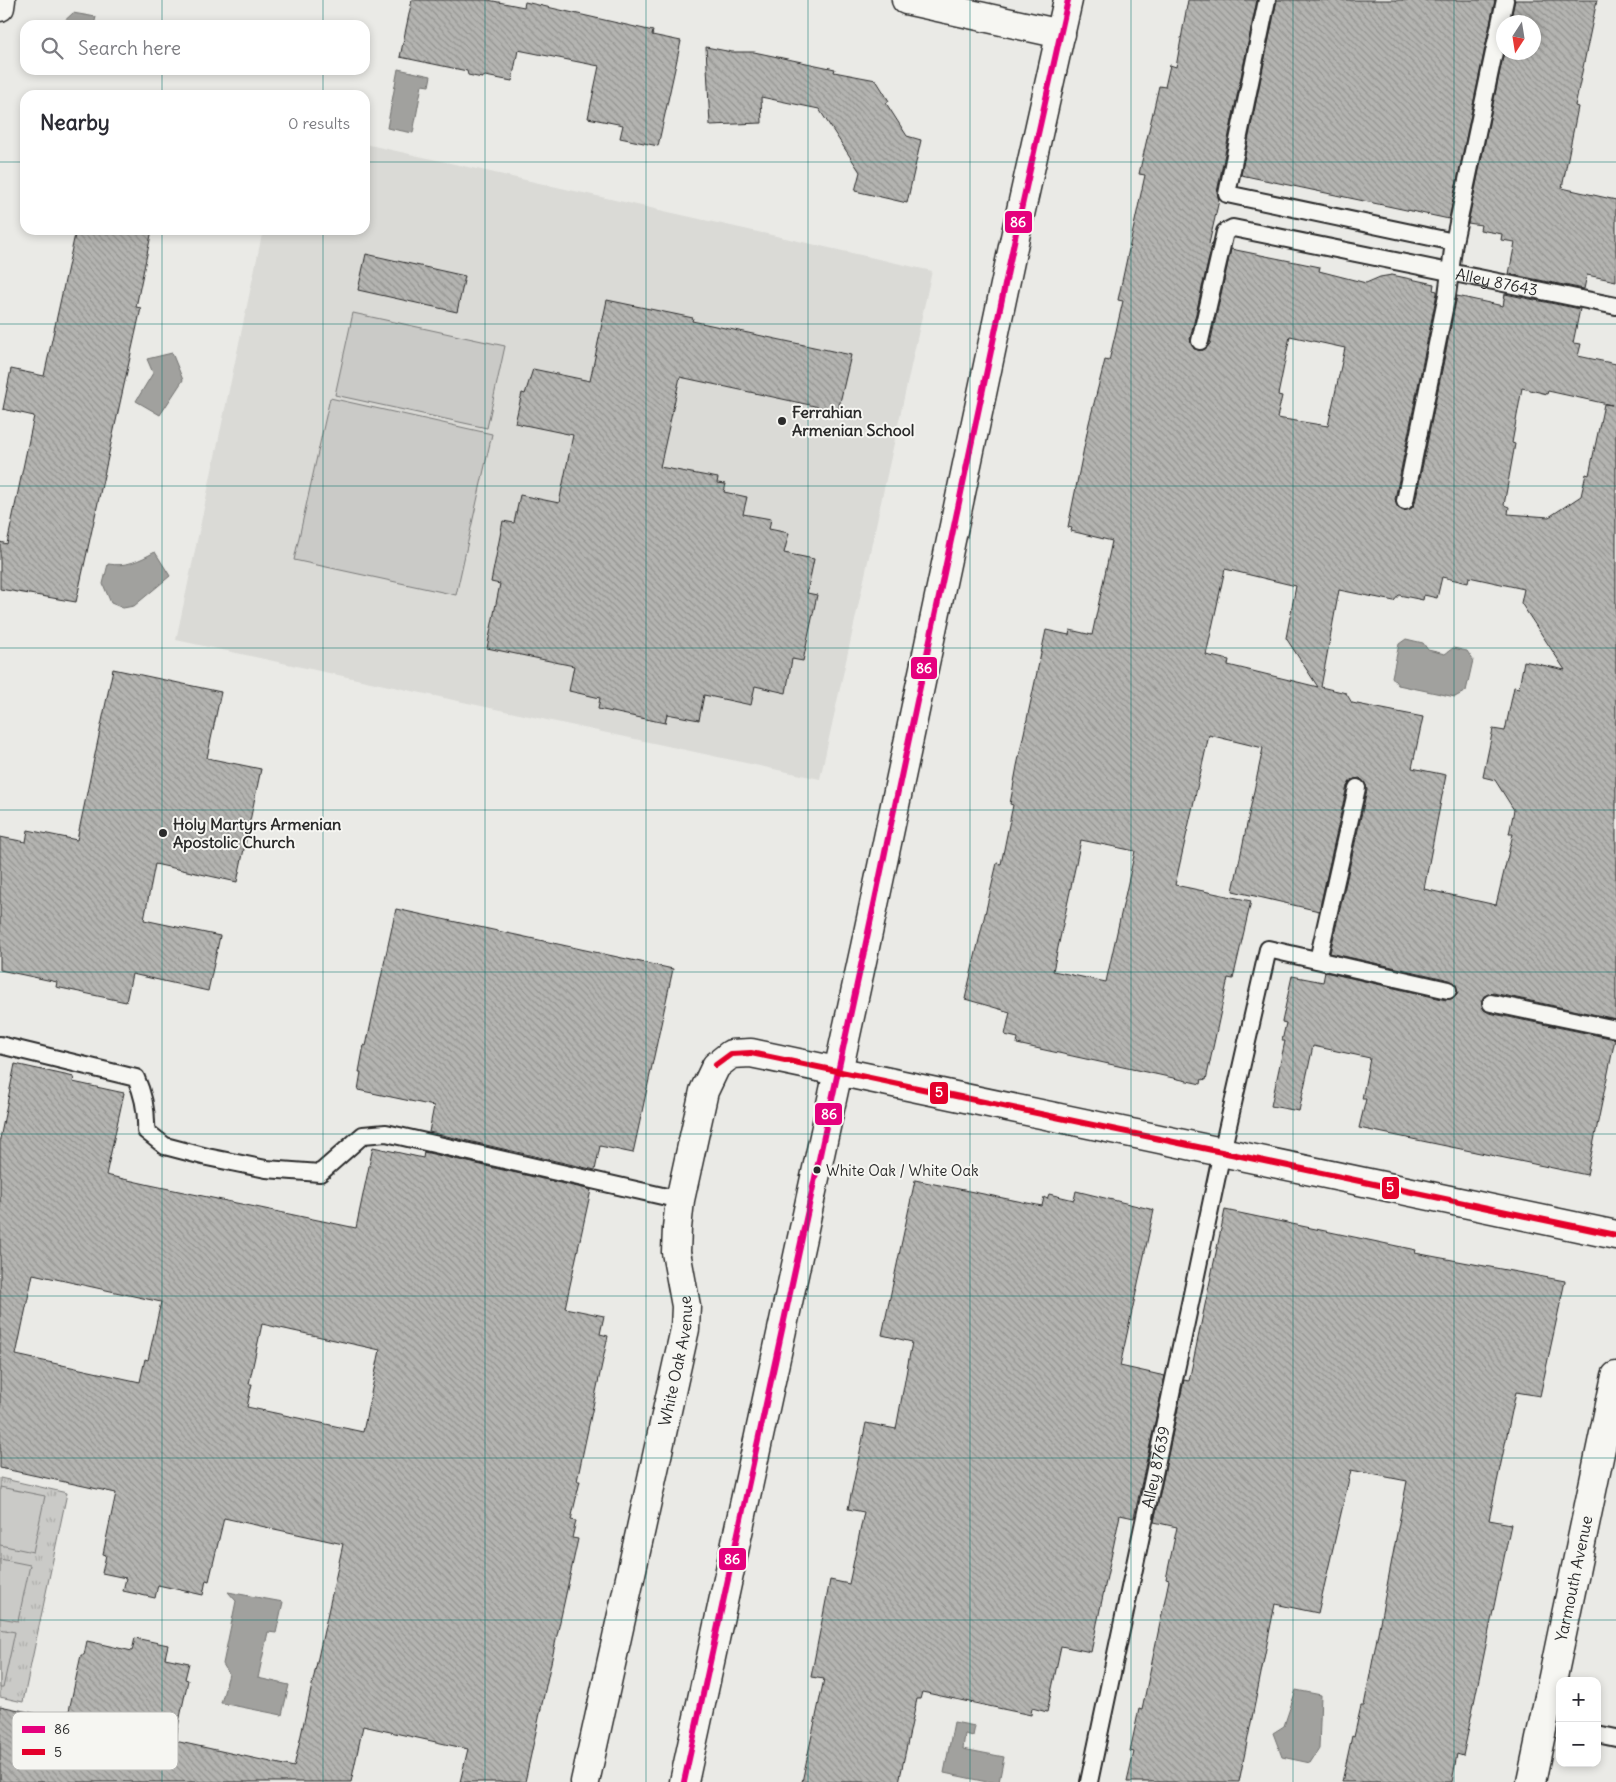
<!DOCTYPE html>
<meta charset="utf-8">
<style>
:root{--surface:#fff;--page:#f7f7f7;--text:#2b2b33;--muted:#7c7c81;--line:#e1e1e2}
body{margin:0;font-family:Delius,sans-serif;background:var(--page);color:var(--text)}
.controls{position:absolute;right:15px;bottom:15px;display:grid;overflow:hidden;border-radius:10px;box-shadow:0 2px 8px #0003}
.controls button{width:45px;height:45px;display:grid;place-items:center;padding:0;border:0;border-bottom:1px solid var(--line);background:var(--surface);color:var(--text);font:25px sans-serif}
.compass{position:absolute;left:1496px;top:15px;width:45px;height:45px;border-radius:50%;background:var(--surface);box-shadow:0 2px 8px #0003;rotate:192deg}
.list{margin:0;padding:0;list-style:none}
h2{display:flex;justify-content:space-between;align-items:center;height:65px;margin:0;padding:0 20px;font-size:21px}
h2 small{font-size:16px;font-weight:400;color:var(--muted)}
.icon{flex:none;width:28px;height:28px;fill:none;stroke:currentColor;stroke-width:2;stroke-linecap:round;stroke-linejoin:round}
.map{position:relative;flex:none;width:1616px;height:1782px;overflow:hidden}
.search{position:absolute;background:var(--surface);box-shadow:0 2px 8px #0003;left:20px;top:20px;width:350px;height:55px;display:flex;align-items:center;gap:12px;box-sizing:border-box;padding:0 18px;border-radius:15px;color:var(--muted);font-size:19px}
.panel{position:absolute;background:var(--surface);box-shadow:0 2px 8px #0003;left:20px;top:90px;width:350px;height:145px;border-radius:15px}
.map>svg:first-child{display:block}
.built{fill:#dadad6}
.park{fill:url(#park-tufts);stroke:#7a7a79}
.pitch{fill:#cacac7;stroke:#7a7a79}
.water{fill:#a1a19e;stroke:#727270}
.building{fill:url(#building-back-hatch);stroke:#2b2b2b;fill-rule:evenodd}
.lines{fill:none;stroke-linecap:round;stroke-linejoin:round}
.service-casing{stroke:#2b2b2b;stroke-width:20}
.minor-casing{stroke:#2b2b2b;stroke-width:31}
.primary-casing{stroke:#2b2b2b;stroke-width:31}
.service{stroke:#f6f6f2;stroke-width:16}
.minor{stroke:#f6f6f2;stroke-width:28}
.primary{stroke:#f6f6f2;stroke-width:28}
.bus-1-casing{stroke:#f6f6f2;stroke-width:10}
.bus-2-casing{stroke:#f6f6f2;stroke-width:10}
.bus-1{stroke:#e5007d;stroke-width:6}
.bus-2{stroke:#e4002b;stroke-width:6}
.grid{fill:none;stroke:#0f766e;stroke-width:1;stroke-opacity:0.55}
.poi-dot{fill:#2b2b2b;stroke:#f6f6f2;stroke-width:2}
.labels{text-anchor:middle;stroke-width:4;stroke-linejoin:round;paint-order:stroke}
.bus-label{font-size:15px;fill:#2b2b2b;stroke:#f6f6f2;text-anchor:start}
.street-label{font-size:16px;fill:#2b2b2b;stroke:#f6f6f2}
.poi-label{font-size:16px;font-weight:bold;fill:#2b2b2b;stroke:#f6f6f2;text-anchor:start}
.key{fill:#f6f6f2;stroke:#b9b9b6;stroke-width:1}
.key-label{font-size:14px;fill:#2b2b2b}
.line-badge{stroke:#f6f6f2;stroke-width:2}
.badge-label{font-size:14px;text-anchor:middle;font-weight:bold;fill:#fff}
</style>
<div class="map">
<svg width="1616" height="1782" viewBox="0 0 1616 1782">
<defs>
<pattern id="park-tufts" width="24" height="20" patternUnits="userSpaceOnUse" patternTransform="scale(1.25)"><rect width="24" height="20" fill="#cacac7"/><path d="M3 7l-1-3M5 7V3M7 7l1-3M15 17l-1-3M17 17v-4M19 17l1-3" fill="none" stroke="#aeaeab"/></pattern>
<pattern id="building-back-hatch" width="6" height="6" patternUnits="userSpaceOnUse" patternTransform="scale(1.25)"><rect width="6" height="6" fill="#b4b4b1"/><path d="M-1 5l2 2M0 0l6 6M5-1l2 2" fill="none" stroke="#939390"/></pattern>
</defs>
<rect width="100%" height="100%" fill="#eaeae6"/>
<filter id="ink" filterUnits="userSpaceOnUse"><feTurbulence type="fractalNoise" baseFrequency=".02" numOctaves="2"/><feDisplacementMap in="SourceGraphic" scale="10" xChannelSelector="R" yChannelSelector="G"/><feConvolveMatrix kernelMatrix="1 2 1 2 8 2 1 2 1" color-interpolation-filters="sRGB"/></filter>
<g filter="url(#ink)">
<!-- built -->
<polygon class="built" points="365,144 932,271 820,779 176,640 263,230 365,230"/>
<!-- park -->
<polygon class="park" points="0,1478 67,1493 23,1702 0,1697"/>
<!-- pitch -->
<g class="pitch">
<polygon points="353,313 505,346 487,428 335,395"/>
<polygon points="330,398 492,434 456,595 294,560"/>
<polygon points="0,1487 45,1496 33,1552 0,1545"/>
<polygon points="0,1559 30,1565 18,1621 0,1618"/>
<polygon points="0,1629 15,1632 3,1688 0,1688"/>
</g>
<!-- water -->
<g class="water">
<polygon points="73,13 96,17 94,25 60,25"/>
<polygon points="398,69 431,76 429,86 422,85 413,133 387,128"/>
<polygon points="172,353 183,380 160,415 136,401 153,373 147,359"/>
<path d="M155,552L170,576L134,606L123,608L111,603L103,584L108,564C127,567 138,561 155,552Z"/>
<polygon points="1406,639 1423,643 1428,650 1445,654 1453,648 1467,651 1473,660 1466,691 1455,697 1398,685 1392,677 1399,644"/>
<polygon points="228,1592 283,1602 276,1633 268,1632 258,1678 289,1685 282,1715 221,1703 229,1674 223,1664 236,1601"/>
<polygon points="1296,1690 1321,1695 1319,1749 1310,1763 1282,1757 1273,1733 1284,1726"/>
<polygon points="954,1722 975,1726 973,1736 965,1734 963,1749 1004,1757 999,1782 987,1782 944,1773"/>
</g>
<!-- building -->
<g class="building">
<polygon points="412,0 488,0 524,7 525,2 653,31 652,35 681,41 658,146 620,138 623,125 588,118 599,66 518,50 512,81 485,76 482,78 468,75 467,71 400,57"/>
<path d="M1188,0H1257L1217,192L1219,200L1209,244L1212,245L1190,339L1194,349L1203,350L1210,344L1231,249L1320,267L1319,271L1366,283L1380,277L1392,275L1434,284L1433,290L1437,291V293L1395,499L1398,508L1403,511L1412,508L1415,503L1457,296L1503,306L1505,294L1580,309L1573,343L1581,344L1578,356L1616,364V1019L1493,993L1484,996L1481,1001L1484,1010L1489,1013L1615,1039L1587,1175L1359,1128L1366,1099H1362L1370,1058L1313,1046L1299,1111L1271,1106L1285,1041H1282L1286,1023L1282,1022L1292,976L1323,982L1325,972L1446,1000L1455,997L1458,992L1455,983L1450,980L1330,953L1367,790L1366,785L1360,778L1354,779L1347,786L1319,911L1233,891L1263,748L1209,735L1175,885L1251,901L1233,979L1228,978L1206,1080L1202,1079L1201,1084L1017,1044L1018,1038L1005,1035L1010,1012L965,999L997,863L1001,864L1013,805L1010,804L1017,766L1046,630L1069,635L1070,630L1092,635L1112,541L1071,531L1072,528L1068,527L1089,423L1105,360L1109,361L1123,301L1118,300L1145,175L1139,174L1151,121L1159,86L1165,87L1170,65L1176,67ZM1290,336L1345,348L1328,426L1277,418L1282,396L1278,395ZM1522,388L1547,394L1548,391L1612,405L1604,404L1589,475L1586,474L1581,496L1549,517L1508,514L1509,507L1504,505L1515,444L1512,443ZM1225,569L1296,586L1286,638L1318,687L1228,665L1229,660L1206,655ZM1442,577L1468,583L1469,577L1524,589L1521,603L1565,670L1524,661L1519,688L1514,687L1505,731L1493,729L1483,777L1495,780L1514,810L1509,834H1513L1496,905L1424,889L1446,775L1412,768L1423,717L1352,703L1346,693L1321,687L1339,590L1394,601L1399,595L1423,600L1424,595L1437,598ZM1081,840L1135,851L1106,982L1053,971Z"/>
<polygon points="1277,0 1495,0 1449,219 1241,175"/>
<polygon points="1515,0 1597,0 1575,106 1578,107 1562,188 1616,200 1616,281 1587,275 1584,289 1509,274 1515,242 1501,240 1502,234 1480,230 1481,225 1468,223 1504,52 1534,52 1534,22 1510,22"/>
<polygon points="706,47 732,52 754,52 835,69 834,72 876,80 889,101 886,103 907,136 921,140 907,203 855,191 860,172 819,109 761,97 762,123 710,125"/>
<polygon points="76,230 152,230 136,307 141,308 76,602 0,589 0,542 7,544 34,416 3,409 11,369 44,376"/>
<polygon points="366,254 465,276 457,312 358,290"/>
<polygon points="607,300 693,318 692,321 851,355 838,411 680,377 660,467 718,478 717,483 726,484 724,492 747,497 743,514 771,519 769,529 789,533 784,553 814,559 807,593 817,595 803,661 792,659 786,693 755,686 751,705 704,695 699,720 667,714 665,723 598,709 600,698 569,691 574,666 487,648 500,584 491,582 503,521 514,523 520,495 559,503 573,435 515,423 522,393 525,394 533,369 590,381"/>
<polygon points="113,669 221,692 207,758 261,769 237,882 155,864 144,920 220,936 208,991 132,974 126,1002 56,987 57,982 0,970 0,837 26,842 28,830 77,840"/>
<polygon points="396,909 673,969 633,1153 600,1146 595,1170 429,1132 434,1106 358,1090 361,1072 359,1072 364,1045 366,1046"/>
<path d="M15,1064L74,1077L73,1082L124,1093L106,1175L150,1185L356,1228L373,1147L423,1158L424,1152L591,1190L565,1308L604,1316L600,1334L608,1336L577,1481H580L571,1520L576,1521L572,1538L578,1539L525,1782H460L468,1749L363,1726L351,1782H0V1706L67,1720L81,1655H84L87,1641L132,1651L135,1638L168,1645L165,1658L189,1663L185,1679L188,1680L175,1741L294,1767L343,1544L224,1518L209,1581L206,1580L203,1595L158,1585L155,1598L123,1591L126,1578L102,1573L106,1555L103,1554L116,1493L0,1468V1139ZM33,1274L161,1302L148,1360L145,1359L140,1382L16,1355ZM262,1324L380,1350L363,1432L247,1407L252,1384H249Z"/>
<polygon points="915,1180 1042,1206 1044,1197 1047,1199 1049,1194 1074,1200 1076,1191 1154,1210 1120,1366 1165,1376 1134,1518 1120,1515 1091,1652 1061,1646 1047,1712 1032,1708 1031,1715 922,1692 920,1699 917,1699 899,1782 802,1782 824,1679 811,1677 830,1580 849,1584 864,1512 848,1509 866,1423 896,1429 912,1342 882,1335"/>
<polygon points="1225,1210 1416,1250 1415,1253 1565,1281 1540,1396 1516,1392 1489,1520 1511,1524 1463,1756 1457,1754 1452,1782 1342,1782 1352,1736 1354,1737 1361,1706 1364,1706 1407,1481 1351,1470 1318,1613 1275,1604 1239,1782 1127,1782 1134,1752 1130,1751 1139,1709 1142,1710 1169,1580 1166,1579 1177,1527 1154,1522 1184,1380 1189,1381"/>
</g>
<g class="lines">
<defs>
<g id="service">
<polyline points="1267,0 1227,194 1454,242"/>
<path id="s1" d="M1200,341L1225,232L1233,228L1616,306"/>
<polyline points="1405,501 1447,295 1454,242 1505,0"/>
<polyline points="1318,960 1357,788"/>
<polyline points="1491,1003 1616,1029"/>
<path d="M0,1045L136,1078C144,1096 147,1111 146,1131L165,1146L207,1157L266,1169L320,1173L363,1135L386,1133L680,1200"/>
<polyline points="1597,1734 1616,1738"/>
<path id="s2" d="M1089,1782L1222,1152L1268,949L1448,990"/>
</g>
<g id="minor">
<polyline points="906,0 1061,34"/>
<polyline points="0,7 1,0"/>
<path id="s3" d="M585,1782L685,1329L686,1306L676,1252L677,1228L680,1200L704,1091L716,1066L731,1054L751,1053L1616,1235"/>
<path id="s4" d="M1531,1782L1616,1376"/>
</g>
<polyline id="primary" points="684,1782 865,947 1017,228 1068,0"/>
</defs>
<!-- service casing -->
<use href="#service" class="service-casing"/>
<!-- minor casing -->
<use href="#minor" class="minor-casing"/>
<!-- primary casing -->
<use href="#primary" class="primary-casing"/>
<!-- service -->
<use href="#service" class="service"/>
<!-- minor -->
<use href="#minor" class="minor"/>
<!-- primary -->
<use href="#primary" class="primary"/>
<defs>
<polyline id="bus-1" points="684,1782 865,947 1017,228 1068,0"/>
<polyline id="bus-2" points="716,1065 731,1054 751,1053 1616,1235"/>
</defs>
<!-- bus-1 casing -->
<use href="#bus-1" class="bus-1-casing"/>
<!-- bus-2 casing -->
<use href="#bus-2" class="bus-2-casing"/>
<!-- bus-1 -->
<use href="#bus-1" class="bus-1"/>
<!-- bus-2 -->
<use href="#bus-2" class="bus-2"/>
</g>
</g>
<!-- grid -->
<path class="grid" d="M162,0V25M323,0V25M485,0V1782M646,0V1782M808,0V1782M970,0V1782M1131,0V1782M1293,0V1782M1454,0V1782M162,70V95M323,70V95M0,162H25M365,162H1616M162,230V1782M323,230V1782M0,324H1616M0,486H1616M0,648H1616M0,810H1616M0,972H1616M0,1134H1616M0,1296H1616M0,1458H1616M0,1620H1616"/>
<!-- markers -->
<g class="poi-dot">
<circle cx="782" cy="421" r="5"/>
<circle cx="163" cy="833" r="5"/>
<circle cx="817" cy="1170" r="4.5"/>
</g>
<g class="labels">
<!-- bus labels -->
<g class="bus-label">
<text x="826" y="1176">White Oak / White Oak</text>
</g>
<!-- street labels -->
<g class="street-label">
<text dy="6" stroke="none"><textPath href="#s1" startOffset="390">Alley 87643</textPath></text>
<text dy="6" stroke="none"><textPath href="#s3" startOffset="431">White Oak Avenue</textPath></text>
<text dy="6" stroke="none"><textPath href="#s2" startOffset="322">Alley 87639</textPath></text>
<text dy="6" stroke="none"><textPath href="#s4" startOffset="208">Yarmouth Avenue</textPath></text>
</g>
<!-- poi labels -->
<g class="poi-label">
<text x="792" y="418">Ferrahian<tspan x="792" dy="18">Armenian School</tspan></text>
<text x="173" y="830">Holy Martyrs Armenian<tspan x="173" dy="18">Apostolic Church</tspan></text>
</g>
</g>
<!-- legend -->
<rect x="12" y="1712" width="166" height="58" rx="8" class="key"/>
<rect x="22" y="1726" width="23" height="7" fill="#e5007d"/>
<rect x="22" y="1749" width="23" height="6" fill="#e4002b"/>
<g class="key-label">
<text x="54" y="1734">86</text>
<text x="54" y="1757">5</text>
</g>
<g class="line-badge">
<rect x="1004" y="210" width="29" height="24" rx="5" fill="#e5007d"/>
<rect x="910" y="656" width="28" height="24" rx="5" fill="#e5007d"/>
<rect x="929" y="1081" width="20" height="24" rx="5" fill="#e4002b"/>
<rect x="814" y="1102" width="29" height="24" rx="5" fill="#e5007d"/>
<rect x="1381" y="1176" width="19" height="24" rx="5" fill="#e4002b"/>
<rect x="718" y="1547" width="29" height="24" rx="5" fill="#e5007d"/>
</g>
<g class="badge-label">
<text x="1018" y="227">86</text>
<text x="924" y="673">86</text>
<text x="939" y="1097">5</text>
<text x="829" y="1119">86</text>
<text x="1390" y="1192">5</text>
<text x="732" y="1564">86</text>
</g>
</svg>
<div class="controls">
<button>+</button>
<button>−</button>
</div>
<svg class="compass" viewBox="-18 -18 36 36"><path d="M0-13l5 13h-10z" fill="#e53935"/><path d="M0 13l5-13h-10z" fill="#7c7c81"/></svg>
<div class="search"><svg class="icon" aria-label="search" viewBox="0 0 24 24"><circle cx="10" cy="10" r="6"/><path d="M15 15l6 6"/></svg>Search here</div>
<section class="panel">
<h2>Nearby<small>0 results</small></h2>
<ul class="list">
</ul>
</section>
</div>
